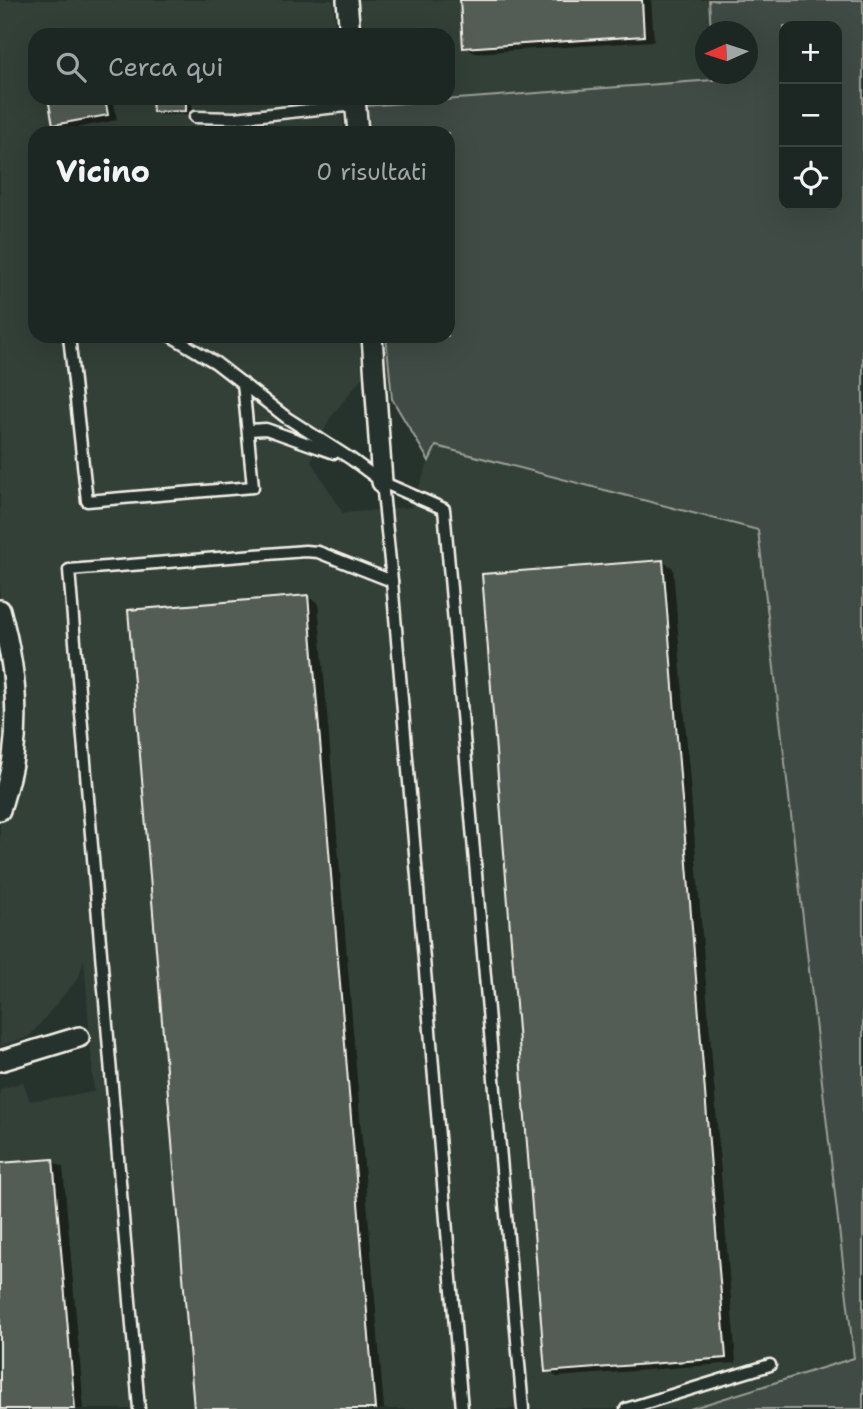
<!DOCTYPE html>
<html lang="it">
<meta charset="utf-8">
<style>
:root{--surface:#1c2622;--page:#252e2a;--text:#f1f3f6;--muted:#a0a5a5;--line:#3a4340}
body{margin:0;font-family:"Shantell Sans",sans-serif;background:var(--page);color:var(--text)}
.controls{position:absolute;right:21px;top:21px;display:grid;overflow:hidden;border-radius:14px;box-shadow:0 7px 28px #0002}
.controls button{width:63px;height:63px;display:grid;place-items:center;padding:0;border:0;border-bottom:2px solid var(--line);background:var(--surface);color:var(--text);font:35px sans-serif}
.compass{position:absolute;left:695px;top:21px;width:63px;height:63px;border-radius:50%;background:var(--surface);box-shadow:0 7px 28px #0002;rotate:267deg}
.list{margin:0;padding:0;list-style:none}
h2{display:flex;justify-content:space-between;align-items:center;height:91px;margin:0;padding:0 28px;font-size:30px}
h2 small{font-size:23px;font-weight:400;color:var(--muted)}
.icon{flex:none;width:38px;height:38px;fill:none;stroke:currentColor;stroke-width:2;stroke-linecap:round;stroke-linejoin:round}
.map{position:relative;flex:none;width:863px;height:1409px;overflow:hidden}
.search{position:absolute;background:var(--surface);box-shadow:0 7px 28px #0002;left:28px;top:28px;width:427px;height:77px;display:flex;align-items:center;gap:18px;box-sizing:border-box;padding:0 24px;border-radius:21px;color:var(--muted);font-size:26px}
.panel{position:absolute;background:var(--surface);box-shadow:0 7px 28px #0002;left:28px;top:126px;width:427px;height:217px;border-radius:21px}
.map>svg:first-child{display:block}
.built{fill:#333f39}
.green{fill:#414b45;stroke:#9a9e96;stroke-width:2;fill-rule:evenodd}
.shadow{fill:#0007}
.building{fill:#525c55;stroke:#f4f1e8;stroke-width:2}
.lines{fill:none;stroke-linecap:round;stroke-linejoin:round}
.lane-casing{stroke:#f4f1e8;stroke-width:15}
.street-casing{stroke:#f4f1e8;stroke-width:24}
.lane{stroke:#26332d;stroke-width:10}
.street{stroke:#26332d;stroke-width:19}
</style>
<div class="map">
<svg width="863" height="1409" viewBox="0 0 863 1409">
<rect width="100%" height="100%" fill="#26332d"/>
<filter id="ink" filterUnits="userSpaceOnUse"><feTurbulence type="fractalNoise" baseFrequency=".0143" numOctaves="2"/><feDisplacementMap in="SourceGraphic" scale="14" xChannelSelector="R" yChannelSelector="G"/><feConvolveMatrix kernelMatrix="1 2 1 2 8 2 1 2 1" color-interpolation-filters="sRGB"/></filter>
<g filter="url(#ink)">
<!-- built -->
<g class="built">
<polygon points="0,0 333,0 336,35 35,35 35,98 341,98 344,133 35,133 35,336 359,336 362,377 329,420 311,461 343,513 411,507 435,446 576,483 768,516 854,1358 690,1409 0,1409 0,1089 23,1082 30,1101 94,1092 84,958 79,977 29,1037 0,1046"/>
<polygon points="356,0 709,0 711,31 706,32 706,74 713,74 714,80 364,106 364,98 448,98 448,35 359,35"/>
</g>
<!-- green -->
<path class="green" d="M709,0H863V1409H690L854,1358L758,530L436,446L429,461L392,399L386,336H448V133H367L364,106L713,80V74H748V32L711,31ZM784,26H837V205H784Z"/>
<!-- shadow -->
<g class="shadow">
<polygon points="461,0 651,0 654,41 475,53 465,47"/>
<polygon points="50,98 113,98 117,120 65,130 54,124"/>
<polygon points="154,98 192,98 193,114 161,115 154,111"/>
<polygon points="663,562 673,568 736,1363 557,1377 547,1371"/>
<polygon points="307,597 318,603 384,1409 196,1409"/>
<polygon points="52,1161 63,1167 84,1409 0,1409 0,1165"/>
</g>
<!-- building -->
<g class="building">
<polygon points="460,0 642,0 644,36 463,48"/>
<polygon points="48,98 105,98 108,115 53,125"/>
<polygon points="152,98 186,98 186,111 153,112"/>
<polygon points="663,560 726,1358 545,1372 482,574"/>
<polygon points="308,595 375,1409 194,1409 128,610"/>
<polygon points="53,1159 75,1409 0,1409 0,1163"/>
</g>
<g class="lines">
<defs>
<g id="lane">
<polyline points="195,117 235,118 356,105"/>
<polyline points="69,336 87,501 253,487 243,383"/>
<polyline points="171,336 216,363 287,418 351,459 382,482 392,581 462,1409"/>
<polyline points="249,430 266,429 334,453"/>
<polyline points="382,482 444,509 523,1409"/>
<polyline points="139,1409 69,570 305,551 318,552 392,581"/>
<polyline points="626,1409 770,1365"/>
</g>
<g id="street">
<polyline points="347,0 350,35"/>
<polyline points="355,98 358,133"/>
<polyline points="372,336 382,482"/>
<path d="M0,610C13,657 20,709 13,757C11,774 5,792 0,810"/>
<polyline points="0,1061 79,1037"/>
</g>
</defs>
<!-- lane casing -->
<use href="#lane" class="lane-casing"/>
<!-- street casing -->
<use href="#street" class="street-casing"/>
<!-- lane -->
<use href="#lane" class="lane"/>
<!-- street -->
<use href="#street" class="street"/>
</g>
</g>
</svg>
<div class="controls">
<button>+</button>
<button>−</button>
<button><svg class="icon" aria-label="locate" viewBox="0 0 24 24"><circle cx="12" cy="12" r="6"/><path d="M12 2v4M12 18v4M2 12h4M18 12h4"/></svg></button>
</div>
<svg class="compass" viewBox="-18 -18 36 36"><path d="M0-13l5 13h-10z" fill="#e53935"/><path d="M0 13l5-13h-10z" fill="#a0a5a5"/></svg>
<div class="search"><svg class="icon" aria-label="search" viewBox="0 0 24 24"><circle cx="10" cy="10" r="6"/><path d="M15 15l6 6"/></svg>Cerca qui</div>
<section class="panel">
<h2>Vicino<small>0 risultati</small></h2>
<ul class="list">
</ul>
</section>
</div>
